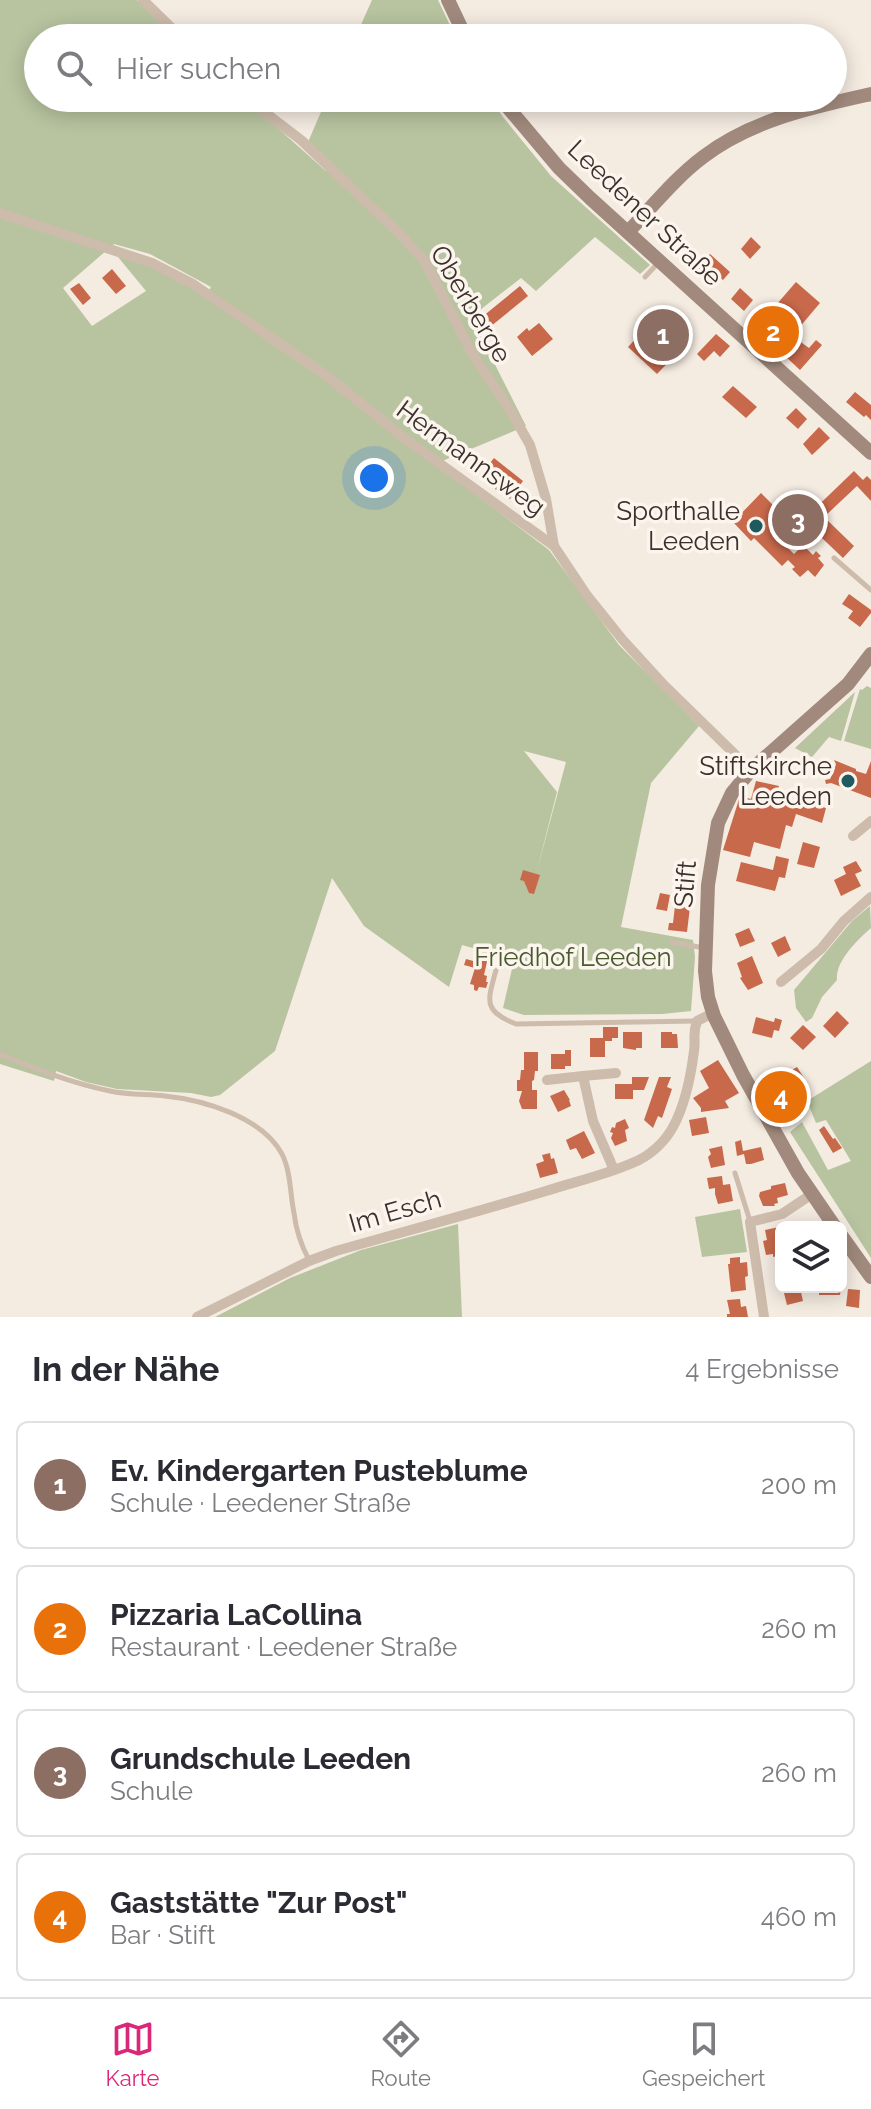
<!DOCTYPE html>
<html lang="de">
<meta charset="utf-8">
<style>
:root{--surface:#fff;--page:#f7f7f7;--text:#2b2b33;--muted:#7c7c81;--line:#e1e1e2;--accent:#db2777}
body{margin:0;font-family:Raleway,sans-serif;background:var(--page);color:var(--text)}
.controls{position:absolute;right:24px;bottom:24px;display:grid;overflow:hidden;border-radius:12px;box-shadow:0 4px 20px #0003}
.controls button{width:72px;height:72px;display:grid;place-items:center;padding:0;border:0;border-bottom:2px solid var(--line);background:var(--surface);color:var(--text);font:40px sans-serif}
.you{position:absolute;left:374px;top:478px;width:28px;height:28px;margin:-20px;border:6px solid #fff;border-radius:50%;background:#1a73e8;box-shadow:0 0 0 12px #1a73e833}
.badge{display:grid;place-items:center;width:52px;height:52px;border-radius:50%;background:var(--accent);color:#fff;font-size:26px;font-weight:700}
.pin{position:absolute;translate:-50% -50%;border:4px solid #fff;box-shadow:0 2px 8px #0006}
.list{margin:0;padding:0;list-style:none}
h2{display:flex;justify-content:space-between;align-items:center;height:104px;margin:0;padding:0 32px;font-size:34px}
h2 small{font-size:26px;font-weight:400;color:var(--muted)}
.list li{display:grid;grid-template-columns:52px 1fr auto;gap:24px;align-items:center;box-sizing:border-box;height:128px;margin:0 16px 16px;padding:0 16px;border:2px solid var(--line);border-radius:12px}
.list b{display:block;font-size:30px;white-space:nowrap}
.list p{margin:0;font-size:26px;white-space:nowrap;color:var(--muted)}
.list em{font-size:26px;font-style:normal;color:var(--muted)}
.icon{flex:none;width:44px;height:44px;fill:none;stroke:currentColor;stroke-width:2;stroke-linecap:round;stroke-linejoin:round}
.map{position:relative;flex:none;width:871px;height:1317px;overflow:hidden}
.search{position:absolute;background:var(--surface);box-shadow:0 4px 20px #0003;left:24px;right:24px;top:24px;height:88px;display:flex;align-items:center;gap:20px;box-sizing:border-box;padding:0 28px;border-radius:44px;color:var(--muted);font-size:30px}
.sheet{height:680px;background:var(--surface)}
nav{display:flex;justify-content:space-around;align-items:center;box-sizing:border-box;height:112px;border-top:2px solid var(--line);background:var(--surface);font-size:22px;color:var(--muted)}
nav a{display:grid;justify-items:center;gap:4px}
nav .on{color:var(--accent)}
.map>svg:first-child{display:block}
.green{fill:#b8c4a0;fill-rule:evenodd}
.building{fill:#c8694b}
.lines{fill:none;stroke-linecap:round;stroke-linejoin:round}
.lane{stroke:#cdbbac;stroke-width:5}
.street{stroke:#cdbbac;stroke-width:10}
.secondary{stroke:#a18a7d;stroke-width:14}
.poi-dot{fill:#1f5a5e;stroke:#fbf5ee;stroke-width:3}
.labels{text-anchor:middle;stroke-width:7;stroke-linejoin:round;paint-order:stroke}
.street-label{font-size:26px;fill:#3b302b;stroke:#fbf5ee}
.poi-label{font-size:26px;fill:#3b302b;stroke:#fbf5ee;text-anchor:end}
.park-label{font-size:26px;fill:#4a5a2e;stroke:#fbf5ee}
</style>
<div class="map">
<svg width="871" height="1317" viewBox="0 0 871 1317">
<rect width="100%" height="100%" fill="#f4ebe1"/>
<!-- green -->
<g class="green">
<path d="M0,0H137L178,38H38V98H244L326,171L332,165L308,142L327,98H490L503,117L551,176L650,265L640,274L595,237L536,291L521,278L471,317L526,426L435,464L549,550L619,645L699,726L651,783L621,927L693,940L695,957L691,1011L662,1014L524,1015L503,1008L514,960L462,945L449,987L364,926L332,878L275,1051L220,1095L211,1097L191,1093L117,1089L86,1082L56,1071L54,1081L0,1064ZM114,244L150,254L211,287L207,294L146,264L118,257L146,291L92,326L63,288ZM524,751L566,762L536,874L557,792Z"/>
<polygon points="372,0 438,0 456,38 355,38"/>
<polygon points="867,686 871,688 871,749 844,741 860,689 862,690"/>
<polygon points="855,692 841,741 829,737 812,757 795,748"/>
<path d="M870,906L871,928C857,940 835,962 837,980L822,997L812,1018L806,1022L796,1008L794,990L852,921Z"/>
<polygon points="871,1061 871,1258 790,1132 802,1122 828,1170 851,1161 826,1120 816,1123 807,1101"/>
<polygon points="740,1209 747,1252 702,1257 695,1217"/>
<polygon points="458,1224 462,1317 215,1317 290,1278 361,1250"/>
</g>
<!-- building -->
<g class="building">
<polygon points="751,237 761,247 750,259 741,249"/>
<polygon points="710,254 730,272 723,280 717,275 712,281 697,268"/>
<polygon points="112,269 126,286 116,294 102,278"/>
<polygon points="796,282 820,303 782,348 757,327"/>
<polygon points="79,283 91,298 83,305 70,289"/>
<polygon points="520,286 528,296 485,331 480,325 485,321 482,317"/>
<polygon points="740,288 753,300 744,311 731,299"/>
<polygon points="655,318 685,345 657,374 628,347"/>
<polygon points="539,323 553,339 532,356 517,337 527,328 529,331"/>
<polygon points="716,334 730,346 720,357 714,351 704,361 697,354"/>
<polygon points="798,340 809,348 816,340 822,345 800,370 784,355"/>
<polygon points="733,386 757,407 746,418 722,397"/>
<polygon points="855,392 871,405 871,420 866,415 864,417 846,402"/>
<polygon points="796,408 807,419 798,429 786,418"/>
<polygon points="819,427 830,438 812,455 803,444"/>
<polygon points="494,458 523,481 510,499 495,489 502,480 486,468"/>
<polygon points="854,471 863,480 867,476 871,480 871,501 857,486 824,517 854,546 843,558 803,520"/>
<polygon points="761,493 776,508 778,505 788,514 771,531 794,554 803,545 813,555 816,551 821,556 818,558 824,565 815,577 808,570 800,577 792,569 795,567 788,560 782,566 754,538 751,541 733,522"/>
<polygon points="849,594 871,610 871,613 860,627 848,618 853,611 842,604"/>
<polygon points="834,760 856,769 856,771 866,774 871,761 871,798 831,783 826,784 825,780 830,779 834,771 836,764"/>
<polygon points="756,781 779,786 776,802 801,809 803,801 826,808 822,823 796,814 792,827 786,825 780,849 754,842 750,857 723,850 740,796 751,799"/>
<polygon points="803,842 820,847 814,868 797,864"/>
<polygon points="776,856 789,859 785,878 779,877 775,891 736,881 741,862 773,870"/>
<polygon points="856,861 862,871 855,874 861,886 841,896 834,880 846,874 843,867"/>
<polygon points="523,870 540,875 534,894 529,893 524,881 520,880"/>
<polygon points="660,893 670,895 667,911 656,909"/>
<polygon points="675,906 690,907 687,932 668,930 669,923 673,923"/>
<polygon points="749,928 755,941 740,947 735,934"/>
<polygon points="785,936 791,950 778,957 771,943"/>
<polygon points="481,950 489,953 484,975 487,976 486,982 488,982 486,988 479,987 477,991 474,990 474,985 470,984 475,968 464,965 466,959 477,962"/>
<polygon points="752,956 763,983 748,990 740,978 742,977 737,963"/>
<polygon points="837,1011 849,1023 835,1038 823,1026"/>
<polygon points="756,1017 774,1022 775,1018 782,1020 779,1031 774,1030 772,1038 752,1033"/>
<polygon points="803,1025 816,1037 803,1050 790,1038"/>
<polygon points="603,1027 618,1027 618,1038 612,1038 612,1041 605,1041 605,1057 590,1057 590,1038 603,1038"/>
<polygon points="623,1032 642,1032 642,1048 636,1048 636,1050 623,1048"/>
<polygon points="661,1032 672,1032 672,1034 677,1034 678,1048 661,1048"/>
<polygon points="565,1050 571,1050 571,1066 565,1066 565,1069 551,1069 551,1054 565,1054"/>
<polygon points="524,1052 538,1052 538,1071 535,1071 534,1080 532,1081 532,1090 537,1090 537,1109 522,1109 519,1101 522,1091 517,1091 517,1080 520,1080 521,1070 524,1070"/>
<polygon points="718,1060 739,1093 725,1101 729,1108 701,1112 701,1108 693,1098 709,1088 700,1071"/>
<polygon points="797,1067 804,1078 786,1088 797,1106 781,1115 764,1086"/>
<polygon points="632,1077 649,1077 644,1090 633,1090 633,1099 615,1099 615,1084 632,1084"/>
<polygon points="659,1077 671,1077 667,1087 672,1089 662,1118 658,1116 653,1128 644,1120"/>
<polygon points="564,1090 570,1100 569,1100 571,1106 558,1112 550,1096"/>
<polygon points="706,1117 709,1133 692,1136 689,1120"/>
<polygon points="625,1119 629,1128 625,1130 627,1141 615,1146 611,1138 613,1133 610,1132 612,1127 615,1128 616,1123"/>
<polygon points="824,1126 833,1139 835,1138 842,1148 833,1153 819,1130"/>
<polygon points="584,1131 595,1153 582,1159 576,1148 570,1150 566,1140"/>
<polygon points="741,1140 743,1151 761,1147 764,1160 751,1164 746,1164 744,1154 737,1156 735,1142"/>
<polygon points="722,1146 725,1165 711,1168 708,1157 711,1154 709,1149"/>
<polygon points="550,1153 551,1159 554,1158 558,1173 540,1178 536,1164 544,1161 542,1155"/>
<polygon points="722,1176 723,1185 730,1184 733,1201 718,1204 715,1194 715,1188 709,1189 707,1178"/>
<polygon points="785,1183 788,1195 777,1198 778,1203 774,1204 775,1206 763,1206 759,1196 760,1192 771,1189 771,1186"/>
<polygon points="779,1227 781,1255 773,1257 773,1254 766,1255 763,1241 767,1240 765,1230"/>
<polygon points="740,1257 740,1263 747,1262 748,1276 745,1277 746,1290 731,1292 728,1264 730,1264 730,1258"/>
<polygon points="792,1287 841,1287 840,1295 819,1295 819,1293 808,1292 808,1290 801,1292 803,1301 787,1305 783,1289"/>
<polygon points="848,1289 860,1290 859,1308 846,1306"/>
<polygon points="740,1299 741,1307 746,1306 748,1317 727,1317 727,1314 730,1314 727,1300"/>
</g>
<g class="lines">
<!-- lane -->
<g class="lane">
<polyline points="645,277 658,263"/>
<polyline points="834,558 871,590"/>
<polyline points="672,942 704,948"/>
<path d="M496,970C488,1000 482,1011 516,1024L696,1021"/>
<path d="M0,1054C36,1069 71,1083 110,1091C128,1095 147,1094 165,1096C204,1100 262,1117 282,1154C291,1172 290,1194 294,1213C296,1230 301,1245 309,1260"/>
<polyline points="735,1173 750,1221"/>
</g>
<!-- street -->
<g class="street">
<polyline points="143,0 182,38"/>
<polyline points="246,98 301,140 400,234 425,262 473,355 510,410 530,445 546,499 554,546"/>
<polyline points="0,213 152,263 193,284 327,376 403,437 554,546 586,594 622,639 664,685 751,770"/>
<polyline points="853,836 871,821"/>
<polyline points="781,982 821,949 844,921 871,897"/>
<polyline points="583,1076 616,1073"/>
<polyline points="547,1080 583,1076 593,1121 614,1170"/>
<path d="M197,1317L309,1261L336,1251C406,1231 477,1212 546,1191C577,1181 610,1174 639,1160C653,1153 666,1140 673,1127C685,1105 691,1075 694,1051C696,1038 692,1035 697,1021L713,1013"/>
<polyline points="764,1317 750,1222 782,1214 812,1194"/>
</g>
<!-- secondary -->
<g class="secondary">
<polyline points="448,0 466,38"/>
<polyline points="500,98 559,168 590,198 871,453"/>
<path d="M628,232C652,207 675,178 703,157C751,120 813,107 871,94"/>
<polyline points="835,1227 798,1173 743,1075 714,1016 708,997 705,971 708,885 718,823 732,793 751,770 848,684 871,654"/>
<polyline points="841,1235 871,1277"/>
</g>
</g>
<!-- markers -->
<g class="poi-dot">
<circle cx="756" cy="526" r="8"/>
<circle cx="848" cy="781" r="8"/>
</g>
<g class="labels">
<!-- street labels -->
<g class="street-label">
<text transform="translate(645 213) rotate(43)" y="9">Leedener Straße</text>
<text transform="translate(471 304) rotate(59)" y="9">Oberberge</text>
<text transform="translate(471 458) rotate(36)" y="9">Hermannsweg</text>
<text transform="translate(685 884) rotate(-85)" y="9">Stift</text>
<text transform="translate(395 1211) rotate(-16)" y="9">Im Esch</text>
</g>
<!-- poi labels -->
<g class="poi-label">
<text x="740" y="520">Sporthalle<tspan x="740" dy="30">Leeden</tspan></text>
<text x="832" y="775">Stiftskirche<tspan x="832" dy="30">Leeden</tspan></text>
</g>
<!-- park labels -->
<g class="park-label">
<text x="573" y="966">Friedhof Leeden</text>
</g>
</g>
</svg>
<div class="controls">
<button><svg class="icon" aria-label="layers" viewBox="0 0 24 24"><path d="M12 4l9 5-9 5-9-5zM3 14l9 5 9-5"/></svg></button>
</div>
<div class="you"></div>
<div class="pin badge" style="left:663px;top:335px;background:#8d6e63">1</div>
<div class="pin badge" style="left:773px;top:332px;background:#e8710a">2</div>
<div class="pin badge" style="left:798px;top:520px;background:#8d6e63">3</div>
<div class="pin badge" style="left:781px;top:1097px;background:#e8710a">4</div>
<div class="search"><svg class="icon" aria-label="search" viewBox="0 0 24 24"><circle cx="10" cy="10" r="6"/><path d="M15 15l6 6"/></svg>Hier suchen</div>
</div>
<section class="sheet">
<h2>In der Nähe<small>4 Ergebnisse</small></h2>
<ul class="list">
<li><span class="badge" style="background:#8d6e63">1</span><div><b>Ev. Kindergarten Pusteblume</b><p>Schule · Leedener Straße</p></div><em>200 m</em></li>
<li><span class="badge" style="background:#e8710a">2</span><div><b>Pizzaria LaCollina</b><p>Restaurant · Leedener Straße</p></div><em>260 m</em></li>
<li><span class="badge" style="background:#8d6e63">3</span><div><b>Grundschule Leeden</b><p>Schule</p></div><em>260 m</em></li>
<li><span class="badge" style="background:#e8710a">4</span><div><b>Gaststätte &quot;Zur Post&quot;</b><p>Bar · Stift</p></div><em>460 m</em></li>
</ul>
</section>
<nav>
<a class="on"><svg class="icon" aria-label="map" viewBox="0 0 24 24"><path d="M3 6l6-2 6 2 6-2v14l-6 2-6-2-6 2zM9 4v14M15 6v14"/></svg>Karte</a>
<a><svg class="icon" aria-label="directions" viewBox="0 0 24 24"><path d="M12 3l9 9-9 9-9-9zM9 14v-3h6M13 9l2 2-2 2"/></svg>Route</a>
<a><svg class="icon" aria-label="saved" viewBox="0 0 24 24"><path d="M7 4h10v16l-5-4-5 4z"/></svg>Gespeichert</a>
</nav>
